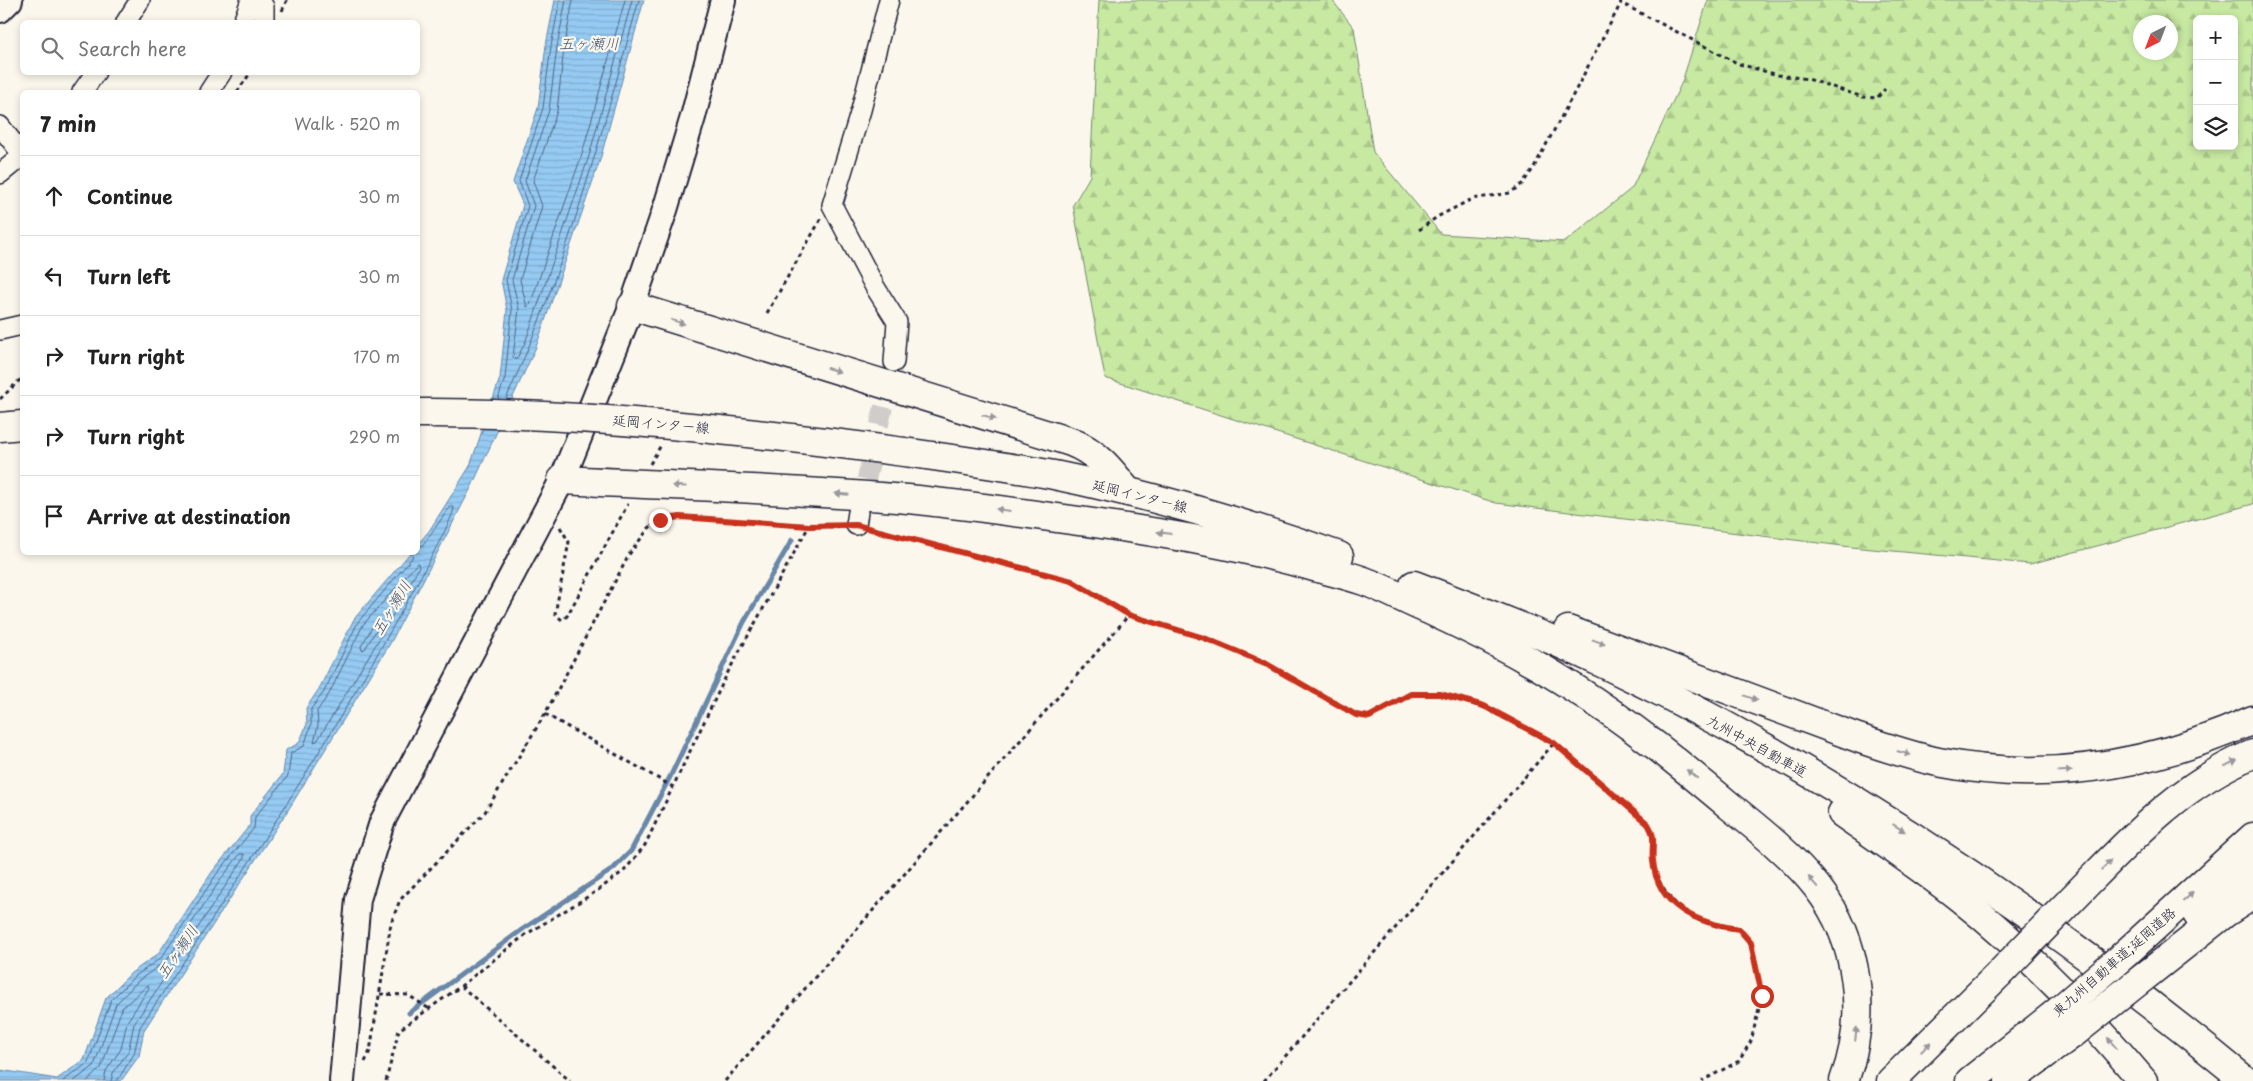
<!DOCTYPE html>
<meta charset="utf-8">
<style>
:root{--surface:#fff;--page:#f6f6f6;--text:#222;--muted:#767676;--line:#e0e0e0}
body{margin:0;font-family:"Playpen Sans","Klee One",sans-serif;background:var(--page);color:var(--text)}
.controls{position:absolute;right:15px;top:15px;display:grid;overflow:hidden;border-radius:8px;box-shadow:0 2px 8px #0003}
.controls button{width:45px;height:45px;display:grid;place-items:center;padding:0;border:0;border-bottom:1px solid var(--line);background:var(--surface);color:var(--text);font:25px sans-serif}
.compass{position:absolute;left:2133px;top:15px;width:45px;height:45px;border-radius:50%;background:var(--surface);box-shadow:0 2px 8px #0003;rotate:222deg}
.stop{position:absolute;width:15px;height:15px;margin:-11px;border:4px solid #c8321e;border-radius:50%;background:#fff}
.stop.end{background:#c8321e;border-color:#fff;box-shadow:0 1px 5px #0008}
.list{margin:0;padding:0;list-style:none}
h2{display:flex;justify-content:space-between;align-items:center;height:65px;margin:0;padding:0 20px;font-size:21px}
h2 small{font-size:16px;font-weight:400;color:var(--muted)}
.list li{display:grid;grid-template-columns:32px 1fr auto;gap:15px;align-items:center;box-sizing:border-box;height:80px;padding:0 20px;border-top:1px solid var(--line)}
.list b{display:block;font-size:19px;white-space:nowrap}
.list em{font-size:16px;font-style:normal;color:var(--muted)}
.icon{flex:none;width:28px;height:28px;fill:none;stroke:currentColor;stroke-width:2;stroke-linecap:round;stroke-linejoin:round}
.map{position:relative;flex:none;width:2253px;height:1081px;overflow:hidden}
.search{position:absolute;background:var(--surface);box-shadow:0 2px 8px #0003;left:20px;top:20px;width:400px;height:55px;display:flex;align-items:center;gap:12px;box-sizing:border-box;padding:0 18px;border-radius:8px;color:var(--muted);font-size:19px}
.panel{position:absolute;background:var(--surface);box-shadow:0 2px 8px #0003;left:20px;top:90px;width:400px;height:465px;border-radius:8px}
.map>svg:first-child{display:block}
.forest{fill:url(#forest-firs);stroke:#74866e;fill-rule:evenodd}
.water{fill:url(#water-rules);stroke:#6787a9}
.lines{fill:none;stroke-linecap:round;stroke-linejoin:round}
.shore{stroke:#506584;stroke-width:1}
.stream{stroke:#6787a9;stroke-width:5}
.minor-tunnel{stroke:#d0ccc9;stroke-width:19;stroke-dasharray:19 9;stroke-linecap:butt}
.minor-casing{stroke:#22223b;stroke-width:22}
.tertiary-casing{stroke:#22223b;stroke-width:28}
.motorway-casing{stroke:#22223b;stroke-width:31}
.path{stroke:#22223b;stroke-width:3;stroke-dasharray:4 4;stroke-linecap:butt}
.minor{stroke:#fbf7ec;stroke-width:19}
.tertiary{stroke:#fbf7ec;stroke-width:24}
.motorway{stroke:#fbf7ec;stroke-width:28}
.motorway-bridge-casing{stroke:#22223b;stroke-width:31;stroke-linecap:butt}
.motorway-bridge{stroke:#fbf7ec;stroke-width:28}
.oneway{fill:#99979c}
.route{stroke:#c8321e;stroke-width:6}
.labels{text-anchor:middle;stroke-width:4.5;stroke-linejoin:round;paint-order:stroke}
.street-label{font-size:14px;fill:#22223b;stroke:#fbf7ec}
.water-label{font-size:15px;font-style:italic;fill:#445472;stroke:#fbf7ec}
</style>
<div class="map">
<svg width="2253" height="1081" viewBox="0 0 2253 1081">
<defs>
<pattern id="forest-firs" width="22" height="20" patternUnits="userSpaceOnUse" patternTransform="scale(1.25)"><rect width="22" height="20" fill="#c7e9a2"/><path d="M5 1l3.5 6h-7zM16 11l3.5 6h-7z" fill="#abc88c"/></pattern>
<pattern id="water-rules" width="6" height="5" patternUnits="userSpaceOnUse" patternTransform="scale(1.25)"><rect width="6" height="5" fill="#95caf2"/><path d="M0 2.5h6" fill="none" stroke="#80add0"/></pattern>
</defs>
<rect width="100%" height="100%" fill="#fbf7ec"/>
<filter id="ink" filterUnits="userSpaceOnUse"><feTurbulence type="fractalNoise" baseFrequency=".02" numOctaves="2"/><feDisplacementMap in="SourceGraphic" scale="10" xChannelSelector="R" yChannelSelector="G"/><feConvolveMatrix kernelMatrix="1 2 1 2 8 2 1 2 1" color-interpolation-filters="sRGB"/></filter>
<g filter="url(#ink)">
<!-- forest -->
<path class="forest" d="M1099,0H1332L1354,28L1373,152L1441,234L1565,242L1632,188L1682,82L1708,0H2253V504L2030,564L1851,547L1496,503L1105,378L1073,205L1090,176ZM2197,19H2234V146H2197ZM2140,22H2170V52H2140Z"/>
<!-- water -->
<polygon class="water" points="555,0 644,0 600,160 536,347 472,486 391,642 290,807 144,1030 139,1056 121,1081 0,1081 0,1070 57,1079 84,1060 106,998 131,973 158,954 212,872 250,825 250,816 283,774 286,750 299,743 307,724 306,708 319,689 354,619 410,553 418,552 418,544 429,531 470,466 500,378 507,310 501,280 523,205 513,182 538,108 546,45"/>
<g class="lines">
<!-- shore -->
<g class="shore">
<polyline points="566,0 557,47 549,110 525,181 534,206 512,280 519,309 513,357 516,360 525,343 589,156 632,0"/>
<polyline points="573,0 564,48 557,111 533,181 542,206 520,280 527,307 530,305 582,154 625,0"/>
<polyline points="498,399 505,378 512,310 506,280 528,206 519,181 543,108 551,46 560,0"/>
<path d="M506,399C565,272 601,135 639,0"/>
<polygon points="418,563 419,567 381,636 317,741 314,742 318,725 317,711 329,694 363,625"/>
<polygon points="378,618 381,622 365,649 362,650 361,647"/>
<polyline points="63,1081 88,1063 111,1000 134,977 162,957 216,875 254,828 255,817 288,776 291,753 304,746 311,725 311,709 324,692 358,622 412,558 413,552"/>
<polyline points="74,1081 94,1066 116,1004 138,981 167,960 221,879 240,854 244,854 244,858 134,1024 128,1052 113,1073 111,1081"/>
<polyline points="87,1081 101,1068 122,1008 148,985 149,988 127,1022 121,1049 106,1071 104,1081"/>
<path d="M117,1081L134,1054L140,1027C238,881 336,733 420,578C426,566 454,517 454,507H450L423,545L418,547"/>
</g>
<!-- stream -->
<g class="stream">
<polyline points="842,204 846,190"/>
<polyline points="409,1013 523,929 613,869 631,851 671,775 744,622 792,540"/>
</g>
<!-- minor-tunnel -->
<polyline class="minor-tunnel" points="860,507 894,362"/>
<defs>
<g id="minor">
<polyline points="260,0 264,7 264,22"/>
<polyline points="889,0 861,110 832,205 875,287 897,322 894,362"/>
<polyline points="126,22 140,0"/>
<polyline points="243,22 251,0"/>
<polyline points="82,92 96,72"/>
<polyline points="209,92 222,72"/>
<polyline points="0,126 22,154"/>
<polyline points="0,174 22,156"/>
<polyline points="0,330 22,325"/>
<polyline points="856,525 858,512"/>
</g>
<g id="tertiary">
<polyline points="0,10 10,0"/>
<polyline points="342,1081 358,899 382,822 562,480 632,306 665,210 693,117 723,0"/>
</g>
<g id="motorway">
<path d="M632,306L1071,442C1097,452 1111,470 1128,492"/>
<polyline points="0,427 22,425"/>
<path d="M904,452C954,459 1004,466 1054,475C1151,495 1246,523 1339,556"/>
<path d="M562,480C677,486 793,489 908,499C968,505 1028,514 1087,522C1163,533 1237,545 1311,566C1329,571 1347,575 1364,581C1386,589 1407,601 1429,610C1479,633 1528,658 1574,688C1630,723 1681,765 1731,807C1761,831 1793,857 1817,887C1860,942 1868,1017 1844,1081"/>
<path d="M1414,585C1459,602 1505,620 1550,639C1799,750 2037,908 2246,1081"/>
<path d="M1568,630L1858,738C1884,747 1911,756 1938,762C2047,784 2153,765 2253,720"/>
<path d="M1842,813C1882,841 1922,868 1960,898C2028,952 2087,1014 2143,1081"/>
<path d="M2071,900C2126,844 2179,784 2253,754"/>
<polyline points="2197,914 2253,863"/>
<polyline points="2126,953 2253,837"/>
<polyline points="2149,973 2225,913 2253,895"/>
<polyline points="1891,1081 1999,974"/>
<polyline points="1970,1081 2056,1013"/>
<polyline points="2009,1081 2075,1032"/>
</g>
</defs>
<!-- minor casing -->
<use href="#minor" class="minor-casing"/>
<!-- tertiary casing -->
<use href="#tertiary" class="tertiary-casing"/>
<!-- motorway casing -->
<use href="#motorway" class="motorway-casing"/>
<!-- path -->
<g class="path">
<polyline points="1620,0 1621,3 1739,64 1778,75 1808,79 1863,97 1877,98 1885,89"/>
<polyline points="282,11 287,0"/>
<polyline points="237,92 251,72"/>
<polyline points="1419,230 1437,217 1472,199 1510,193 1522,184 1533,169 1571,99 1621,3"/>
<polyline points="767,313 821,219"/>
<polyline points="0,399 22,378"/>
<polyline points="650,464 661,445"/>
<polyline points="560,527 569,542 555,614 562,620 567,616 628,504"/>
<path d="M872,529L1072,581L1129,615L1204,638L1265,663L1356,715L1369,717L1411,694H1440L1484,707L1554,743L1648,824C1656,837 1651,850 1653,865C1654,875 1658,881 1664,889C1682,918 1707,925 1739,929L1751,943L1762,996L1751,1041L1739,1061L1702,1081"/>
<polyline points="545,714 673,787"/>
<polyline points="461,986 570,1081"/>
<polyline points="380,994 408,995 428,1008"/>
<polyline points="365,1062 370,1051 391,923 400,900 485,812 545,714 630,553 649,528 659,520 680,517 809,526 839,526"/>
<polyline points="386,1081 399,1030 461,986 525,935 597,891 625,870 645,845 728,672 809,526"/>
<polyline points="725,1081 1129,615"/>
<polyline points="1264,1081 1554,743"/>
</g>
<!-- minor -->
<use href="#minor" class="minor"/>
<!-- tertiary -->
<use href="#tertiary" class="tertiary"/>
<!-- motorway -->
<use href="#motorway" class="motorway"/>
<defs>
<g id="motorway-bridge">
<path d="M418,413C581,412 742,431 904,452"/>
<polyline points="1999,974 2071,900"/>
<polyline points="2056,1013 2126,953"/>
<polyline points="2075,1032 2149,973"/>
</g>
</defs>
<!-- motorway-bridge casing -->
<use href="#motorway-bridge" class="motorway-bridge-casing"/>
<!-- motorway-bridge -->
<use href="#motorway-bridge" class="motorway-bridge"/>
</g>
<!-- one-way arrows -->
<defs><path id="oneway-solid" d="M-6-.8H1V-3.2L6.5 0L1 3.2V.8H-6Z" transform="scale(1.25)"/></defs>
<g class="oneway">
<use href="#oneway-solid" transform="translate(678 322) rotate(18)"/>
<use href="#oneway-solid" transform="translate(833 370) rotate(17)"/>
<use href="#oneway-solid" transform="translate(989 417) rotate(17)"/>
<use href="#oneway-solid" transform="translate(679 486) rotate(-177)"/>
<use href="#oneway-solid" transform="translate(842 494) rotate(-175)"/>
<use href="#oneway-solid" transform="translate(1003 510) rotate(-172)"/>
<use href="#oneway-solid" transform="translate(1164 533) rotate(-172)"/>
<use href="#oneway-solid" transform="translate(1599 642) rotate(20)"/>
<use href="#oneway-solid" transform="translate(1751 698) rotate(20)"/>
<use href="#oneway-solid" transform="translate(1904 753) rotate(16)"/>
<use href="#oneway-solid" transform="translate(2231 763) rotate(-26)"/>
<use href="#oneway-solid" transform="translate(2065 771) rotate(-3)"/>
<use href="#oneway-solid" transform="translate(1692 774) rotate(-141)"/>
<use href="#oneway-solid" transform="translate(1899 828) rotate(31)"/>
<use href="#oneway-solid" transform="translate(2106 865) rotate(-45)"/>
<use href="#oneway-solid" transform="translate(1813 882) rotate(-131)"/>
<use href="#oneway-solid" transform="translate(2188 897) rotate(-42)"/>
<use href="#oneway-solid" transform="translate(1856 1034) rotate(-83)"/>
<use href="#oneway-solid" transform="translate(2112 1043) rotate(-130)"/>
<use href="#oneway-solid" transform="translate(1926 1047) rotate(-45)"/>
</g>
</g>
<g class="lines" filter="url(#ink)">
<!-- route -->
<path class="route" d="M660,520L680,517L809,526L856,525L1072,581L1129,615L1204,638L1265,663L1356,715L1369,717L1411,694H1440L1484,706L1554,743L1648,824C1657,838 1651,845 1653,861C1658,908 1697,923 1739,929L1751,943L1762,996"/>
</g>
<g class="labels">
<!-- street labels -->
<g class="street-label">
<text transform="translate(661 424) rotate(5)" y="5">延岡インター線</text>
<text transform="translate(1140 496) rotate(14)" y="5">延岡インター線</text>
<text transform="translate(1757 746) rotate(29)" y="5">九州中央自動車道</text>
<text transform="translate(2114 962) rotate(-41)" y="5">東九州自動車道;延岡道路</text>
</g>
<!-- water labels -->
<g class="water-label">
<text x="589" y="49">五ヶ瀬川</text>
<text transform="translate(392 608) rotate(-59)" y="5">五ヶ瀬川</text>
<text transform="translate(178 952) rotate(-56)" y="5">五ヶ瀬川</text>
</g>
</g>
</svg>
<div class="controls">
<button>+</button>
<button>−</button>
<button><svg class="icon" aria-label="layers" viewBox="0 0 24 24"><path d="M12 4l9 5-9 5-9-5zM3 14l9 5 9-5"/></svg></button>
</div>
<svg class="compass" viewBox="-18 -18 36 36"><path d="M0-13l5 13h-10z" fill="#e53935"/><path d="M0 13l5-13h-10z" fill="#767676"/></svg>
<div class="stop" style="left:1762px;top:996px"></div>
<div class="stop end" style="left:660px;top:520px"></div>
<div class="search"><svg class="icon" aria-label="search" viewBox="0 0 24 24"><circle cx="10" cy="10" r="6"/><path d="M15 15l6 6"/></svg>Search here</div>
<section class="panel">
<h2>7 min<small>Walk · 520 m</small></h2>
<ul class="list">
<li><svg class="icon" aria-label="ahead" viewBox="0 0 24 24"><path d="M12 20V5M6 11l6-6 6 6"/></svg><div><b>Continue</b></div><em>30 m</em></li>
<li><svg class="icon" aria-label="left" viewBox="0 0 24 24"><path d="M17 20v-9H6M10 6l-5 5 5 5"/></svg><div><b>Turn left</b></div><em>30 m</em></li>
<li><svg class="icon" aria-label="right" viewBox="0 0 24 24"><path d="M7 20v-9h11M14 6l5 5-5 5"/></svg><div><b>Turn right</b></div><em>170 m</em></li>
<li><svg class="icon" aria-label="right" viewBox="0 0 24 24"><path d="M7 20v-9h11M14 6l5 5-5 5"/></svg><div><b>Turn right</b></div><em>290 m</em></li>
<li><svg class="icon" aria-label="arrive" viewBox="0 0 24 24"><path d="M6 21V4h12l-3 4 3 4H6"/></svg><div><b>Arrive at destination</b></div></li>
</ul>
</section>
</div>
